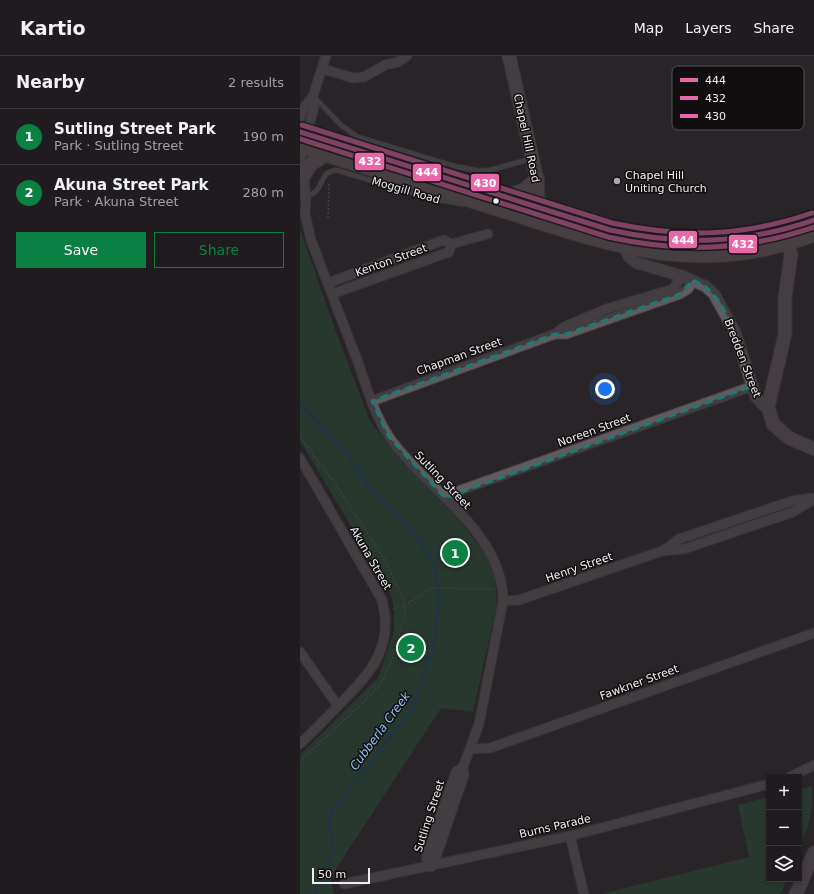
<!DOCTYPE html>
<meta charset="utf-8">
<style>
:root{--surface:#1f1b1e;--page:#2c282b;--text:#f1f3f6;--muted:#a1a1a4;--line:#3c393c;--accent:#0b8043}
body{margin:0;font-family:"DejaVu Sans",sans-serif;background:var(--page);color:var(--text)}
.controls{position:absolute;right:12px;bottom:12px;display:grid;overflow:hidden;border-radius:0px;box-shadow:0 2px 6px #0003}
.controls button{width:36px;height:36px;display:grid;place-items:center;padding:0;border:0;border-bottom:1px solid var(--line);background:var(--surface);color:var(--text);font:20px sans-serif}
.scale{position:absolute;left:12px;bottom:10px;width:58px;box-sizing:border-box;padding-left:4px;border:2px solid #f1edf1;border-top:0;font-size:11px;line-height:14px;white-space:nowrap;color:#f1edf1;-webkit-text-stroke:3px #110e10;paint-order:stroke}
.you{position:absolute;left:305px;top:333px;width:14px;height:14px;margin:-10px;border:3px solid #fff;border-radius:50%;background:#1a73e8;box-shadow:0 0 0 6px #1a73e833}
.badge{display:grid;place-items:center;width:26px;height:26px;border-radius:50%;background:var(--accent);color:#fff;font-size:13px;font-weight:700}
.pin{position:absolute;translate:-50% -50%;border:2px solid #fff;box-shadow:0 1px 4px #0006}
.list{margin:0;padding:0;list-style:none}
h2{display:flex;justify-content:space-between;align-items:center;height:52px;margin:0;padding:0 16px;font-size:17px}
h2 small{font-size:13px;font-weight:400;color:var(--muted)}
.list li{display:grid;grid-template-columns:26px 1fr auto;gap:12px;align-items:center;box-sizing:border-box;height:56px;padding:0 16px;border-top:1px solid var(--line)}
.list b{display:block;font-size:15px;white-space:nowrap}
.list p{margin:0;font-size:13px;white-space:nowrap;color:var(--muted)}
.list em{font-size:13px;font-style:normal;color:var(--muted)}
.actions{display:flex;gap:8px;padding:12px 16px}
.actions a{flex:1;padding:9px 0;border:1px solid var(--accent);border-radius:0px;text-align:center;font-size:14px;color:var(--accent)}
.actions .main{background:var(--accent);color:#fff}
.icon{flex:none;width:22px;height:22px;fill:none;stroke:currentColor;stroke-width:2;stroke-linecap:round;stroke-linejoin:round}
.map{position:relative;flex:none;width:514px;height:838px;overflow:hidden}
header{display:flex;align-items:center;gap:24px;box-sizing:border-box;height:56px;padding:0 20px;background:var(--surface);border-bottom:1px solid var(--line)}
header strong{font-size:19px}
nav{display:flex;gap:22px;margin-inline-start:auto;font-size:14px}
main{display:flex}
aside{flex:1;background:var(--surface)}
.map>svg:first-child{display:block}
.green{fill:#275137}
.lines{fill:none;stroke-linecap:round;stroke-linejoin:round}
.stream{stroke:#13476a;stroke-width:2.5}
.service-casing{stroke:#464346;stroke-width:6}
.minor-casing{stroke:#464346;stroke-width:11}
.tertiary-casing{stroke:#464346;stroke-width:13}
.secondary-casing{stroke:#464346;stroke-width:15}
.primary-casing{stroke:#464346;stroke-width:16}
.trunk-casing{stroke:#464346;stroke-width:17}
.path{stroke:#605c5f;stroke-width:1.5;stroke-dasharray:2 2;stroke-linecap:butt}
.service{stroke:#5f5c5f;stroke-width:4.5}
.minor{stroke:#5f5c5f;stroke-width:9}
.tertiary{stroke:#5f5c5f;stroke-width:11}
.secondary{stroke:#645c60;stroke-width:13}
.primary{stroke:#685d62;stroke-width:14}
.trunk{stroke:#6c5e63;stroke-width:15}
.bus-1-casing{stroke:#110e10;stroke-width:8}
.bus-2-casing{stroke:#110e10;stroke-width:8}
.bus-3-casing{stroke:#110e10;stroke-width:8}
.bus-1{stroke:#e867a8;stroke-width:5}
.bus-2{stroke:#e867a8;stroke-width:5}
.bus-3{stroke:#e867a8;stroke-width:5}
.marked{fill:none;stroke:#1a7c75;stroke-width:3;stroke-dasharray:8 5;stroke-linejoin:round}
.poi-dot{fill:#aba7ab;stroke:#110e10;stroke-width:1.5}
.bus-dot{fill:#f1edf1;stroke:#110e10;stroke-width:1.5}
.labels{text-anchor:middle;stroke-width:3;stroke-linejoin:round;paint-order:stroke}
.street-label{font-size:11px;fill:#f1edf1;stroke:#110e10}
.poi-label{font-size:11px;fill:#f1edf1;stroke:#110e10;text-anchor:start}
.water-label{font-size:12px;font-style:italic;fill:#8ac6f7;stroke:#110e10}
.key{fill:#110e10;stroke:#545154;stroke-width:1}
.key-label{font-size:11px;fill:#f1edf1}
.line-badge{stroke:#110e10;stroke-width:1.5}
.badge-label{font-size:11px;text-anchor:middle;font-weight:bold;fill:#fff}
</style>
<header>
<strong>Kartio</strong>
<nav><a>Map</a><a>Layers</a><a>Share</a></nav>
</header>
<main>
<aside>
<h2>Nearby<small>2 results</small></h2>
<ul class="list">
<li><span class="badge">1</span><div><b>Sutling Street Park</b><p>Park · Sutling Street</p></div><em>190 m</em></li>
<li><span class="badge">2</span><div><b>Akuna Street Park</b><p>Park · Akuna Street</p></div><em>280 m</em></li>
</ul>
<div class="actions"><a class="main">Save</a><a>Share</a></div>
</aside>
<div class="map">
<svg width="514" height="838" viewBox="0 0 514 838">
<rect width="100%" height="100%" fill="#292428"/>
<!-- green -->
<g class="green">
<polygon points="0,173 36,276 70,365 100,404 156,461 184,495 195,519 197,548 173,656 141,652 30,822 34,838 0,838 0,699 78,622 94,575 94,553 90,535 0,385"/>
<path d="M512,730C514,753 507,774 499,795V733Z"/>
<polygon points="469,741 469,823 487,823 480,838 301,838 449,801 438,749"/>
</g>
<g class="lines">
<!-- stream -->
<polyline class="stream" points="0,346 30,381 47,398 68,429 111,471 135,511 140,541 134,588 116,644 109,657 33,754 29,766 34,794 24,822 15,838"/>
<defs>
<g id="service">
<polyline points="14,41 42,70 58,81 154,110 179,115 190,114 231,103"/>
<path d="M0,141C22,138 16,131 27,117L36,114L133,143L163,148"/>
</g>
<g id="minor">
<polyline points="23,13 53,22 64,21 85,9 98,6 107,0"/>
<path d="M13,40L14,52L1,98L6,142L5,158L11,184C27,226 43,267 59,309C67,333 75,360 90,382C126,434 203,475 203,545L179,668L163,711L164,719L135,804L131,811L126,802L156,716L163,711"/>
<polyline points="0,62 5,50 13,40 26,0"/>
<polyline points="151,188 188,178"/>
<polyline points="28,227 144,184 151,188 149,196 32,238"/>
<polyline points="255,278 266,278 380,238 388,233 393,224"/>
<polyline points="72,345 255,278 264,271 306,253 373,233 382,220"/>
<path d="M0,402L82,544C95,593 69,618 37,651C25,663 13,676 0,688"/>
<polyline points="145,442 161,434 453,330"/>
<polyline points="363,495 379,483 492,445 512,442"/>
<polyline points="203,545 219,544 362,495 384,493 493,456 514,443"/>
<polyline points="0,596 38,650"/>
<polyline points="170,693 190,692 514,577"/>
<polyline points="490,721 514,709"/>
<polyline points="270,780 284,838"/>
<polyline points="44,828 270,780 469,728"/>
</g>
<polyline id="tertiary" points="325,191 329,201 337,207 382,220 405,230 414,238 435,276 456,341 463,349 468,351"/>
<g id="secondary">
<polyline points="209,0 237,123 239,161"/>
<polyline points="486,176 491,199 485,241 485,278 468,351 473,368 489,382 514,393"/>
<polyline points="496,838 514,797"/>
</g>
<g id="primary">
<polyline points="3,120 11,108 26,98"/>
<polyline points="207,141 224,134 237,123"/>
</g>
<g id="trunk">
<path d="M0,76L310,174C379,191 447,190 514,164"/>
<path d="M0,90C64,110 129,130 193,151C308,187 394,223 514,178"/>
</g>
</defs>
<!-- service casing -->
<use href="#service" class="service-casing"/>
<!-- minor casing -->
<use href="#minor" class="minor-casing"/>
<!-- tertiary casing -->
<use href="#tertiary" class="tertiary-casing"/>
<!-- secondary casing -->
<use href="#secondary" class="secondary-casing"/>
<!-- primary casing -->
<use href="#primary" class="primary-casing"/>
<!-- trunk casing -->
<use href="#trunk" class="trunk-casing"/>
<!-- path -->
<g class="path">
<polyline points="28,162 29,126"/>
<polyline points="0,381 36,429 85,504 104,545 105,559 93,600 81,628 64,646 0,705"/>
<polyline points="93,553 105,549 132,532 193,533"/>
</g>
<!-- service -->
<use href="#service" class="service"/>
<!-- minor -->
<use href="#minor" class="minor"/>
<!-- tertiary -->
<use href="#tertiary" class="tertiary"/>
<!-- secondary -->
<use href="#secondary" class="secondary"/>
<!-- primary -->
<use href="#primary" class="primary"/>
<!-- trunk -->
<use href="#trunk" class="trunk"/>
<defs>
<path id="bus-1" d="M0,76L310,174C383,190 443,188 514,164"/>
<path id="bus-2" d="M0,83L308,181C380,197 444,195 514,171"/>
<path id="bus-3" d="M2,69L312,167C383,182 442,181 512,157"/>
</defs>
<!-- bus-1 casing -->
<use href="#bus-1" class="bus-1-casing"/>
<!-- bus-2 casing -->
<use href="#bus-2" class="bus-2-casing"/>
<!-- bus-3 casing -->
<use href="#bus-3" class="bus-3-casing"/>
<!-- bus-1 -->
<use href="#bus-1" class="bus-1"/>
<!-- bus-2 -->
<use href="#bus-2" class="bus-2"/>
<!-- bus-3 -->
<use href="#bus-3" class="bus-3"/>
</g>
<!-- marked area -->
<path d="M0 0H514V838H0ZM393,224L405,230L420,246L435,276L453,330L145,442L89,381L72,345L255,278H266L380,238Z" fill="#292428" fill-opacity=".55" fill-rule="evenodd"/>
<path class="marked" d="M393,224L405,230L420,246L435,276L453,330L145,442L89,381L72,345L255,278H266L380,238Z"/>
<!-- markers -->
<circle class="poi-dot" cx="317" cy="125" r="4"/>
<circle class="bus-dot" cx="196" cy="145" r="3.5"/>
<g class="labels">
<!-- street labels -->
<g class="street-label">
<text transform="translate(227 82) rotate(78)" y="4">Chapel Hill Road</text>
<text transform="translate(106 134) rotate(16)" y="4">Moggill Road</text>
<text transform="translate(91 204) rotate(-20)" y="4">Kenton Street</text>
<text transform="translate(159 300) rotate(-20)" y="4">Chapman Street</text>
<text transform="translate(443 302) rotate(69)" y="4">Bredden Street</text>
<text transform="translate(294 374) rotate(-20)" y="4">Noreen Street</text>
<text transform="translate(143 424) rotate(46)" y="4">Sutling Street</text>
<text transform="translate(71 502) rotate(60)" y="4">Akuna Street</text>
<text transform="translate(279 511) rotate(-19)" y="4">Henry Street</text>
<text transform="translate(339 626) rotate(-20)" y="4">Fawkner Street</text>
<text transform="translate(129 760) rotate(-72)" y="4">Sutling Street</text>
<text transform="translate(255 770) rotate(-13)" y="4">Burns Parade</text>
</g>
<!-- poi labels -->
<g class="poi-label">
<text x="325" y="123">Chapel Hill<tspan x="325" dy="13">Uniting Church</tspan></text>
</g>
<!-- water labels -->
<g class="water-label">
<text transform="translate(80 675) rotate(-54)" y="4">Cubberla Creek</text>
</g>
</g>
<!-- legend -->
<rect x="372" y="10" width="132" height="64" rx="6" class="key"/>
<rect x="380" y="22" width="18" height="4" fill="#e867a8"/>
<rect x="380" y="40" width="18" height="4" fill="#e867a8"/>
<rect x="380" y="58" width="18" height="4" fill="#e867a8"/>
<g class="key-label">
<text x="405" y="28">444</text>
<text x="405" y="46">432</text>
<text x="405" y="64">430</text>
</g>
<g class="line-badge">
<rect x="54" y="96" width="31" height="19" rx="4" fill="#e867a8"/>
<rect x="112" y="107" width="30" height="19" rx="4" fill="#e867a8"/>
<rect x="170" y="117" width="30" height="19" rx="4" fill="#e867a8"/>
<rect x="368" y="174" width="30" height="19" rx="4" fill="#e867a8"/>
<rect x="428" y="178" width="30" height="20" rx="4" fill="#e867a8"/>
</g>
<g class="badge-label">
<text x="70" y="109">432</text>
<text x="127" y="120">444</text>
<text x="185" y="131">430</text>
<text x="383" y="188">444</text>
<text x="443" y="192">432</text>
</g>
</svg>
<div class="controls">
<button>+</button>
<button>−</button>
<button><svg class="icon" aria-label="layers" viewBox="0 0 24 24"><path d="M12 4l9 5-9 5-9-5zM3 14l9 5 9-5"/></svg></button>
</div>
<div class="scale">50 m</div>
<div class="you"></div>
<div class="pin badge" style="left:155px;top:497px">1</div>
<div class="pin badge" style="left:111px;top:592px">2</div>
</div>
</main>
